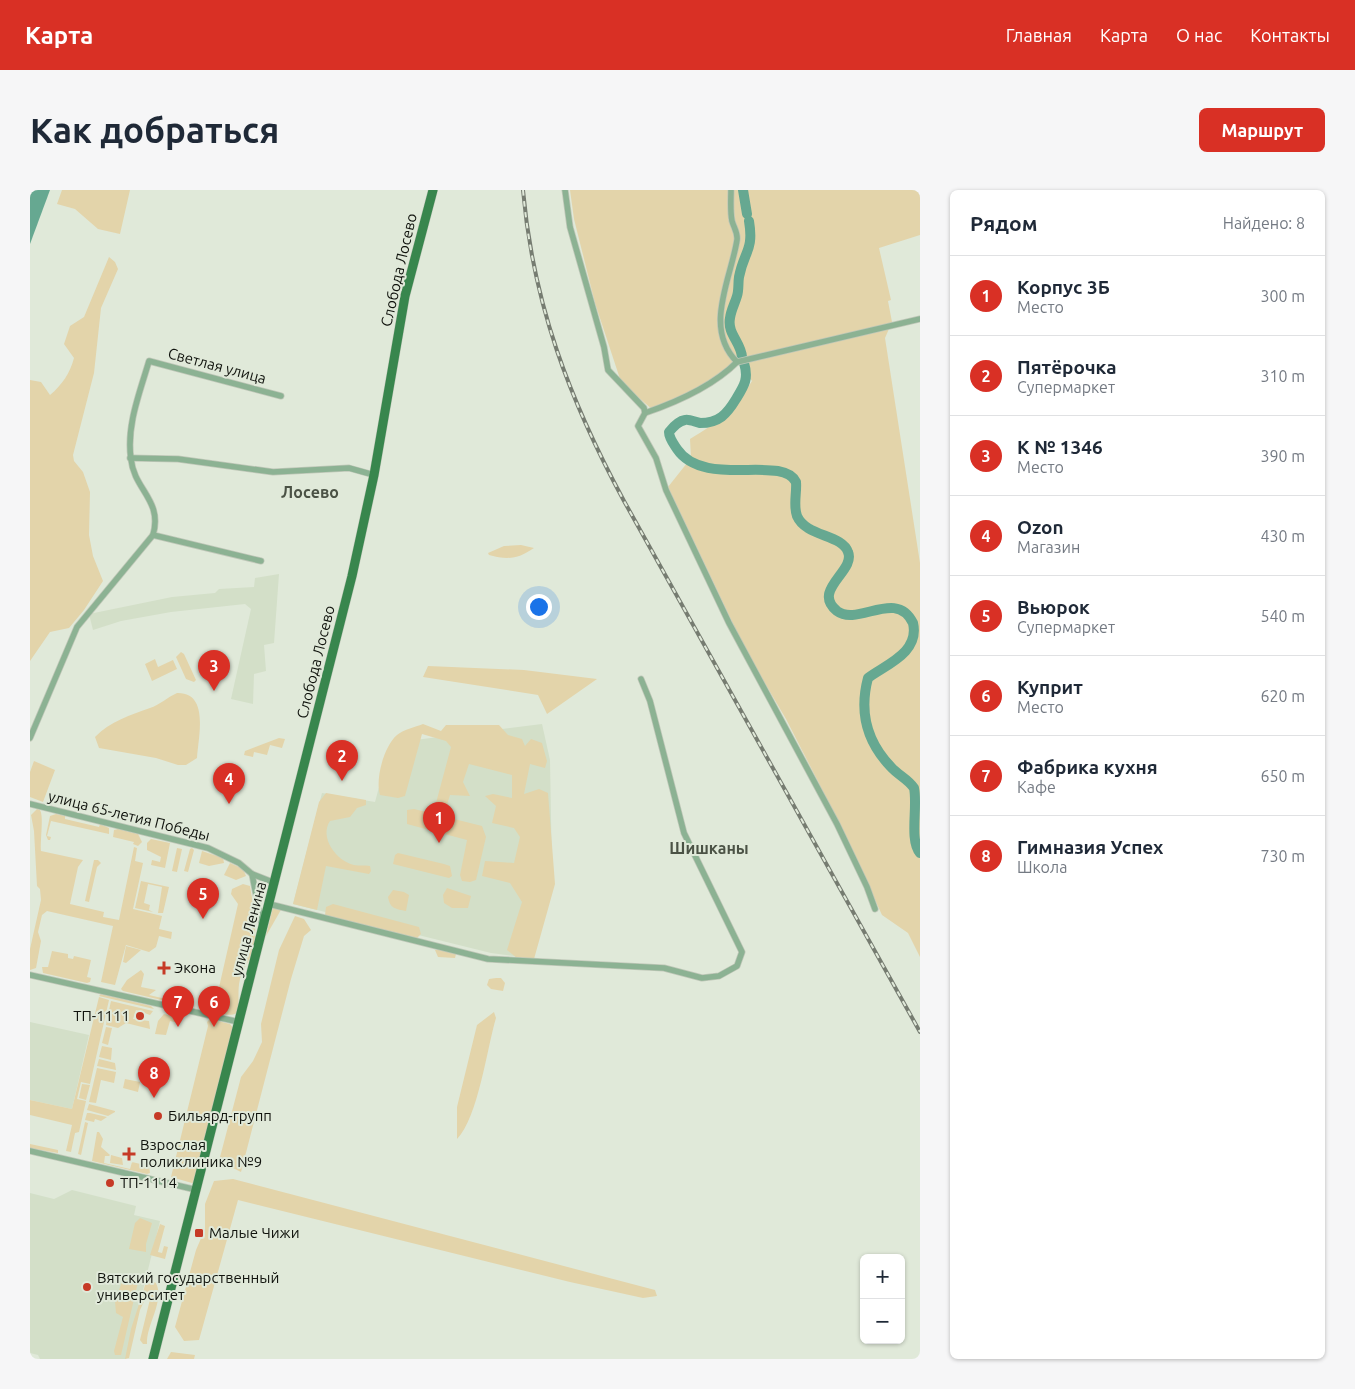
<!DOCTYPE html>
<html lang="ru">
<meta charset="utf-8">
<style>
:root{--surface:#fff;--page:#f6f6f7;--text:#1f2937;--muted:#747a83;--line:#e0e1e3;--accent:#d93025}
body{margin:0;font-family:Ubuntu,sans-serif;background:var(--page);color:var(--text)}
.controls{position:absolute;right:15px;bottom:15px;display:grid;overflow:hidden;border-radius:8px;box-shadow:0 1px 4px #0004}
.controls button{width:45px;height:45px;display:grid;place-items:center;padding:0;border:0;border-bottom:1px solid var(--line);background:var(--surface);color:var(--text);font:25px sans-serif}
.you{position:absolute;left:508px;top:416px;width:18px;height:18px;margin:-12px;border:4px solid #fff;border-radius:50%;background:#1a73e8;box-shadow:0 0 0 8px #1a73e833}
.badge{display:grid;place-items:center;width:32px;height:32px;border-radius:50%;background:var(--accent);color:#fff;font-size:16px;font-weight:700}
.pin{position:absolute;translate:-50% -41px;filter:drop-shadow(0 1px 2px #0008)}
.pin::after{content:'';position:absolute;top:26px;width:18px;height:15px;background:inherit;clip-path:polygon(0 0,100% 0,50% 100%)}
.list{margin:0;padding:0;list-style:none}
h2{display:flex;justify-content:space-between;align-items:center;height:65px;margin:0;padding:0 20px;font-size:21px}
h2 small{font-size:16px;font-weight:400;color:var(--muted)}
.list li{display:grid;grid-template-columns:32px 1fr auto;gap:15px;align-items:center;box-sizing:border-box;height:80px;padding:0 20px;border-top:1px solid var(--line)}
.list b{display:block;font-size:19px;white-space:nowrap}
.list p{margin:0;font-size:16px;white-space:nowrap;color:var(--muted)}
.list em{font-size:16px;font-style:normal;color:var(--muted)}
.map{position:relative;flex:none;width:890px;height:1169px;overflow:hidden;border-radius:8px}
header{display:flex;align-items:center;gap:30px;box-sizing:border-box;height:70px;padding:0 25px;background:var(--accent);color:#fff}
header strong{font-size:24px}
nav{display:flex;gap:28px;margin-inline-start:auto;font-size:18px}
.intro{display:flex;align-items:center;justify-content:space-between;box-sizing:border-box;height:120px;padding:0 30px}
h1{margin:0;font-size:35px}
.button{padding:12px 22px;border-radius:8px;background:var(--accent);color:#fff;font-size:18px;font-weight:700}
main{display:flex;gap:30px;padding:0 30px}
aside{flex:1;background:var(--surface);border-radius:8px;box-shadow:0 1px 4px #0004}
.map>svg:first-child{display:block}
.built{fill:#d3dfc8}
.green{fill:#e3d4aa}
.water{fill:#66a891}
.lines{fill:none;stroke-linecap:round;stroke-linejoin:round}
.river{stroke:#66a891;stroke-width:10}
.street-casing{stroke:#bfc7b8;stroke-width:7}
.primary-casing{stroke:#bfc7b8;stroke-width:10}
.street{stroke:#8cb293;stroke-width:5.5}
.primary{stroke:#38864d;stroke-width:9}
.rail-casing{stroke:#767c71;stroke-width:4}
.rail{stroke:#e0e9d9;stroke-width:2;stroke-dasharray:5.5;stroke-linecap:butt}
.poi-dot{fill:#c63a26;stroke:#e0e9d9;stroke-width:2}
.labels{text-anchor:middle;stroke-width:4;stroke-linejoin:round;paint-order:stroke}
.street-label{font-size:15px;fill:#10130d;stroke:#e0e9d9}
.poi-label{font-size:15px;fill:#10130d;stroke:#e0e9d9;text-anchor:start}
.neighbourhood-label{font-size:16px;font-weight:bold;fill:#4b5245;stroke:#e0e9d9}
</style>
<header>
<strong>Карта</strong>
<nav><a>Главная</a><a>Карта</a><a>О нас</a><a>Контакты</a></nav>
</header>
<div class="intro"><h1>Как добраться</h1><a class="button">Маршрут</a></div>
<main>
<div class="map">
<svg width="890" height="1169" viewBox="0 0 890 1169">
<rect width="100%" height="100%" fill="#e0e9d9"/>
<!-- built -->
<g class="built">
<polygon points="249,384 244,453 234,455 236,481 224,484 223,514 201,509 221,419 215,414 141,422 91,431 63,440 59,424 142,407 185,403 189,399 224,397 225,388"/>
<polygon points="512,534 520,570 522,686 499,768 461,763 263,714 292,603 345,612 361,553"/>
<polygon points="0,832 59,845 42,919 0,910"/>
<polygon points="42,1000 106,1016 104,1025 130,1031 96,1169 10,1169 8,1165 0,1163 0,1003 24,1009"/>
</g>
<!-- green -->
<g class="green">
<polygon points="32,0 100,0 90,44 68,39 45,19 27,14"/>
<path d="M540,0H890V45L849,58L861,110L858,111L862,132L855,148L890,373V767L878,743L852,725L813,640L756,529L716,461L638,297L661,268L660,249C689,232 704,220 722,191L707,172L694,183L624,221L591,192L565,113L544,29Z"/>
<path d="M79,67L85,72L88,79L71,118L64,183L43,265L44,271L53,282L60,302L59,345L63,366L73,391L54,420L39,438L20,442L0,471V190L11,192L20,205C32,195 40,183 44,168L34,154L40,136L54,127Z"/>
<path d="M491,355L504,358C488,369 478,370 459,365L458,363L474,356Z"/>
<polygon points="151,462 154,464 166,490 164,492 156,489 146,467"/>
<polygon points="125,469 128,477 143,470 147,479 122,491 115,474"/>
<polygon points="398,476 494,480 567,489 517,524 508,505 393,487"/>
<path d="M147,503C180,502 168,548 167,568L156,575H148L126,568L69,558L65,547C80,531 101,525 120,518C129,515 138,507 147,503Z"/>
<path d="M393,534L411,541L416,535H469L478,545L492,549L495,556L501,549L512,553L517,571L515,578L500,574L494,604L509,599L518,603L525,694L504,769H488L477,760L492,712L480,693L452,686L455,671L484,673L490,647L484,638L462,633L466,616L455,606L463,604L482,608V585L439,574L433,592L440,606L420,605L416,618L406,613L421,557L416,551L392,544L375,606L368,608L350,605C345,589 354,556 367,545C373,540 385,537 393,534Z"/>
<polygon points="249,548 255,549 252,558 240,555 237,565 224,562 223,567 214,565 215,561"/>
<polygon points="4,571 25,580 13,612 0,607 0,582"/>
<path d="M296,603L336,610V615L327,618L320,627L300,631C289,647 306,671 324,675C329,676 335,675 340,676L341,681L339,684L296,676L287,720L263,714L289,612Z"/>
<path d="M7,619L10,620C14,627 10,650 11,661L53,670L48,677L40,714L74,722L73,727L89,730L104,657L107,658L105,671L113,673L103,719L132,726L129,739L142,742L141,749L129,746L126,757L119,762L96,755L85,795L71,792L83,736L17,721L12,725L8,742L11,751L6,778L0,780V759L11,710L10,699L7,696L4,641L1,625Z"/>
<polygon points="384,619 452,636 456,647 446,690 440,692 432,691 430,685 437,650 377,634 377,620"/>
<polygon points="26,624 35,626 35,629 69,637 70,634 79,638 79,644 21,631 17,646 21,647 20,650 18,650 16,645 20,626"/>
<polygon points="88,639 108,644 112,652 108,656 103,654 104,652 83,647 84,640"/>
<polygon points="121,649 140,653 135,678 121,675 122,670 130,672 131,667 117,660 117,653"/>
<polygon points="147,658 152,659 147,682 142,681"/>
<polygon points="162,658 164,660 158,682 154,681 160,659"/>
<polygon points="172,661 193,668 194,673 179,676 169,673"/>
<polygon points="368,663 414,674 420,676 422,686 419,688 363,674 365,665"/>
<polygon points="64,670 68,670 71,673 67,677 59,712 55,711"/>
<polygon points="200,673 213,679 216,686 206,690 194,685"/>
<polygon points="111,691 139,697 133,723 128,723 132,697 118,694 114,713 120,715 119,720 123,722 105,718"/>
<path d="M213,694L220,696C224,720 229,742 221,765C218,774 212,780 210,789C207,801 210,811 207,823C200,827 186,824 181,818L185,815L208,714L201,704L202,699Z"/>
<polygon points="417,698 441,706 438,718 422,718 414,713 413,705"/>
<path d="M363,700L374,702L379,705L376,721C366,719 360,719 358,707Z"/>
<polygon points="303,714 389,737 391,744 387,748 295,725 296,717"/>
<polygon points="243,717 252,718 236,746"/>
<polygon points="265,726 274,729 281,740 274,746 261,789 211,982 189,971 211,887 223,871 232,852 231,834 249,760"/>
<polygon points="96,756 111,760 96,773 93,772"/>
<polygon points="405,760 415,760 426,764 425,768 408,767"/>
<polygon points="22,761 38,764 38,768 43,769 44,766 61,770 57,787 61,788 60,792 57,793 13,783 12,777 18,777"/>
<polygon points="111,780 114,784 111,797 126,800 119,805 157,814 157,816 93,801 91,799 97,790"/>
<polygon points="466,788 471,788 475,793 473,801 461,799 457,795 459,789"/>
<polygon points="71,804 121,816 124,819 69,806"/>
<polygon points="69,807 79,810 60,894 51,892 47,909 56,911 49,942 45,943 41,962 36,961 42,935 0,925 0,910 42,919"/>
<polygon points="81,811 123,821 120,825 106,820 103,829 119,831 120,839 96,833 88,838 76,835 78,824 84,824 79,820"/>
<path d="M464,822L466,828C457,858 448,928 427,949V917L447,835Z"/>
<polygon points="134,824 150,828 149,833 140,831 136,845 125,844 128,831"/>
<polygon points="180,829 200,834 203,838 164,993 162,993 141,987 178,836 177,832"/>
<polygon points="76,837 82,838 78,855 72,853"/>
<polygon points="72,856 82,858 81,870 69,867"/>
<polygon points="69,869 85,873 86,880 67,876"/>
<polygon points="67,878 86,882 84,893 71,890 66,913 59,912"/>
<polygon points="95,889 110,892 108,902 93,898"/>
<polygon points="52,894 60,895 56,910 49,908"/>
<polygon points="59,914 85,921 85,922 78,926 57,920"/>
<polygon points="57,923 60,923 77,927 71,931 65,929 64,932 55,930"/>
<polygon points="55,932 58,933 51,965 48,964"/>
<polygon points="67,942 69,942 73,949 71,957 80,965 79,966 75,966 74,973 100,979 102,972 119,976 120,983 117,984 62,971"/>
<polygon points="0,954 28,960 28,963 0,958"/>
<polygon points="81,965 92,968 93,975 80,973"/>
<polygon points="203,989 625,1100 627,1106 613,1108 540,1092 208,1010 169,1150 154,1151 145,1137 166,1060 175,1039 175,1014 184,991"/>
<polygon points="110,1028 122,1033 116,1054 116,1062 99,1059 105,1033"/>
<polygon points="130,1034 135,1036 128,1062 132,1063 134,1056 138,1057 135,1069 120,1065"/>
<polygon points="93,1089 108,1092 91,1165 85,1165 84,1161 93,1127 86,1123 85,1111"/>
<path d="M117,1089L126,1093C135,1111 116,1135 117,1154H113L110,1150L122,1101H119L110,1120L99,1168L95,1169L101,1139Z"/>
<polygon points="141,1162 165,1165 164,1169 137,1169"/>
</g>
<!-- water -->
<polygon class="water" points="0,0 20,0 0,54"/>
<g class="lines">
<!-- river -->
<g class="river">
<polyline points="713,0 717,24"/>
<path d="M712,167C711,152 697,144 700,128C701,120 705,113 707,106C709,100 708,93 709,87C714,61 724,61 719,31"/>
<path d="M714,173C719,189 714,196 706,209C697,224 689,233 670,233C665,232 659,229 655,230C648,231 643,237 639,242C639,248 643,253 647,259C674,299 752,264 766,292C767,303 763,315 767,326C776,347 812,344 818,362C826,381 781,400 807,421C828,437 866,398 883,433C890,463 855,475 838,488C829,522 836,551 861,577C868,585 878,589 884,598C888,616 879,650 890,663"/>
</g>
<defs>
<g id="street">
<polyline points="535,0 540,37 574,157 578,180 614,218 615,223 608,236 626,268 636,300 699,433 807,634 837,697 845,719"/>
<path d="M701,0C701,10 700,21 702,31C704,38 708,43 707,50C701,89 673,138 707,172"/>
<path d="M615,223C647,212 683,196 707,172L890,129"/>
<polyline points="100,268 148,269 243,282 319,278 344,285"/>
<path d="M231,371L123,345C133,310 104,300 101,269C96,236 110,202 119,171L251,206"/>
<polyline points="0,548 47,437 123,345"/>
<polyline points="0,614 178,658 209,673 222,684 245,693"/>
<polyline points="222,684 232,736"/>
<polyline points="239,714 458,769 634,778 672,788 689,786 707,776 712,762 654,643 620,511 611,489"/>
<polyline points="0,785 209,832"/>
<polyline points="0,961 167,1000"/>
</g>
<polyline id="primary" points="123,1169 322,386 344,285 375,106 403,0"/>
</defs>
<!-- street casing -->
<use href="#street" class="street-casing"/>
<!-- primary casing -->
<use href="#primary" class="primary-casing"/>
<!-- street -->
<use href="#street" class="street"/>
<!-- primary -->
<use href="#primary" class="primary"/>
<defs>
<path id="rail" d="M493,0C503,114 540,211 594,311L890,842"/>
</defs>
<!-- rail casing -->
<use href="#rail" class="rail-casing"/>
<!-- rail -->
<use href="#rail" class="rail"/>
</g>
<!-- markers -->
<g class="poi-dot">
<path d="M131.5 770.5h5v5h5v5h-5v5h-5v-5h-5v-5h5z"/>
<circle cx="110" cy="826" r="5"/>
<circle cx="128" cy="926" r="5"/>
<path d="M96.5 956.5h5v5h5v5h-5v5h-5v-5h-5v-5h5z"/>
<circle cx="80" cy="993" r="5"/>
<rect x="164" y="1038" width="10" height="10" rx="2.5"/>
<circle cx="57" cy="1097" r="5"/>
</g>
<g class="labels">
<!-- street labels -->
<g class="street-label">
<text transform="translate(369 80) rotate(-77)" y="5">Слобода Лосево</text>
<text transform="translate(187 176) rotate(15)" y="5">Светлая улица</text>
<text transform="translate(286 472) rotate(-76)" y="5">Слобода Лосево</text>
<text transform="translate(99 626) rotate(14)" y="5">улица 65-летия Победы</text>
<text transform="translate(219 739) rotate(-75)" y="5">улица Ленина</text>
</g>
<!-- poi labels -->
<g class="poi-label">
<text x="144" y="783">Экона</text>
<text x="100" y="831" text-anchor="end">ТП-1111</text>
<text x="138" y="931">Бильярд-групп</text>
<text x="110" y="960">Взрослая<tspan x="110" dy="17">поликлиника №9</tspan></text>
<text x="90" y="998">ТП-1114</text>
<text x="179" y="1048">Малые Чижи</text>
<text x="67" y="1093">Вятский государственный<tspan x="67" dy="17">университет</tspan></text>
</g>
<!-- neighbourhood labels -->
<g class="neighbourhood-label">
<text x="280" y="308">Лосево</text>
<text x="679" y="664">Шишканы</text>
</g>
</g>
</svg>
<div class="controls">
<button>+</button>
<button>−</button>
</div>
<div class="you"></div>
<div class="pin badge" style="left:409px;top:653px">1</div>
<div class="pin badge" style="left:312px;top:591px">2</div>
<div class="pin badge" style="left:184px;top:501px">3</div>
<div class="pin badge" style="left:199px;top:614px">4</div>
<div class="pin badge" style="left:173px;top:729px">5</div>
<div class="pin badge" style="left:184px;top:837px">6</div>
<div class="pin badge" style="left:148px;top:837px">7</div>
<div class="pin badge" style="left:124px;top:908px">8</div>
</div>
<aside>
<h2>Рядом<small>Найдено: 8</small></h2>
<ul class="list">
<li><span class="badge">1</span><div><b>Корпус 3Б</b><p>Место</p></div><em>300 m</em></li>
<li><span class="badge">2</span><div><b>Пятёрочка</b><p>Супермаркет</p></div><em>310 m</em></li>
<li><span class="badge">3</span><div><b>К № 1346</b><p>Место</p></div><em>390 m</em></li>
<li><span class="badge">4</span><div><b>Ozon</b><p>Магазин</p></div><em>430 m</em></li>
<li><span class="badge">5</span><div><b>Вьюрок</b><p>Супермаркет</p></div><em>540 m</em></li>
<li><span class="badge">6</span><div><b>Куприт</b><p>Место</p></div><em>620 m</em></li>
<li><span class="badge">7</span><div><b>Фабрика кухня</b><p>Кафе</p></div><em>650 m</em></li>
<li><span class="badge">8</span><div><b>Гимназия Успех</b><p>Школа</p></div><em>730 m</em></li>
</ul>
</aside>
</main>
